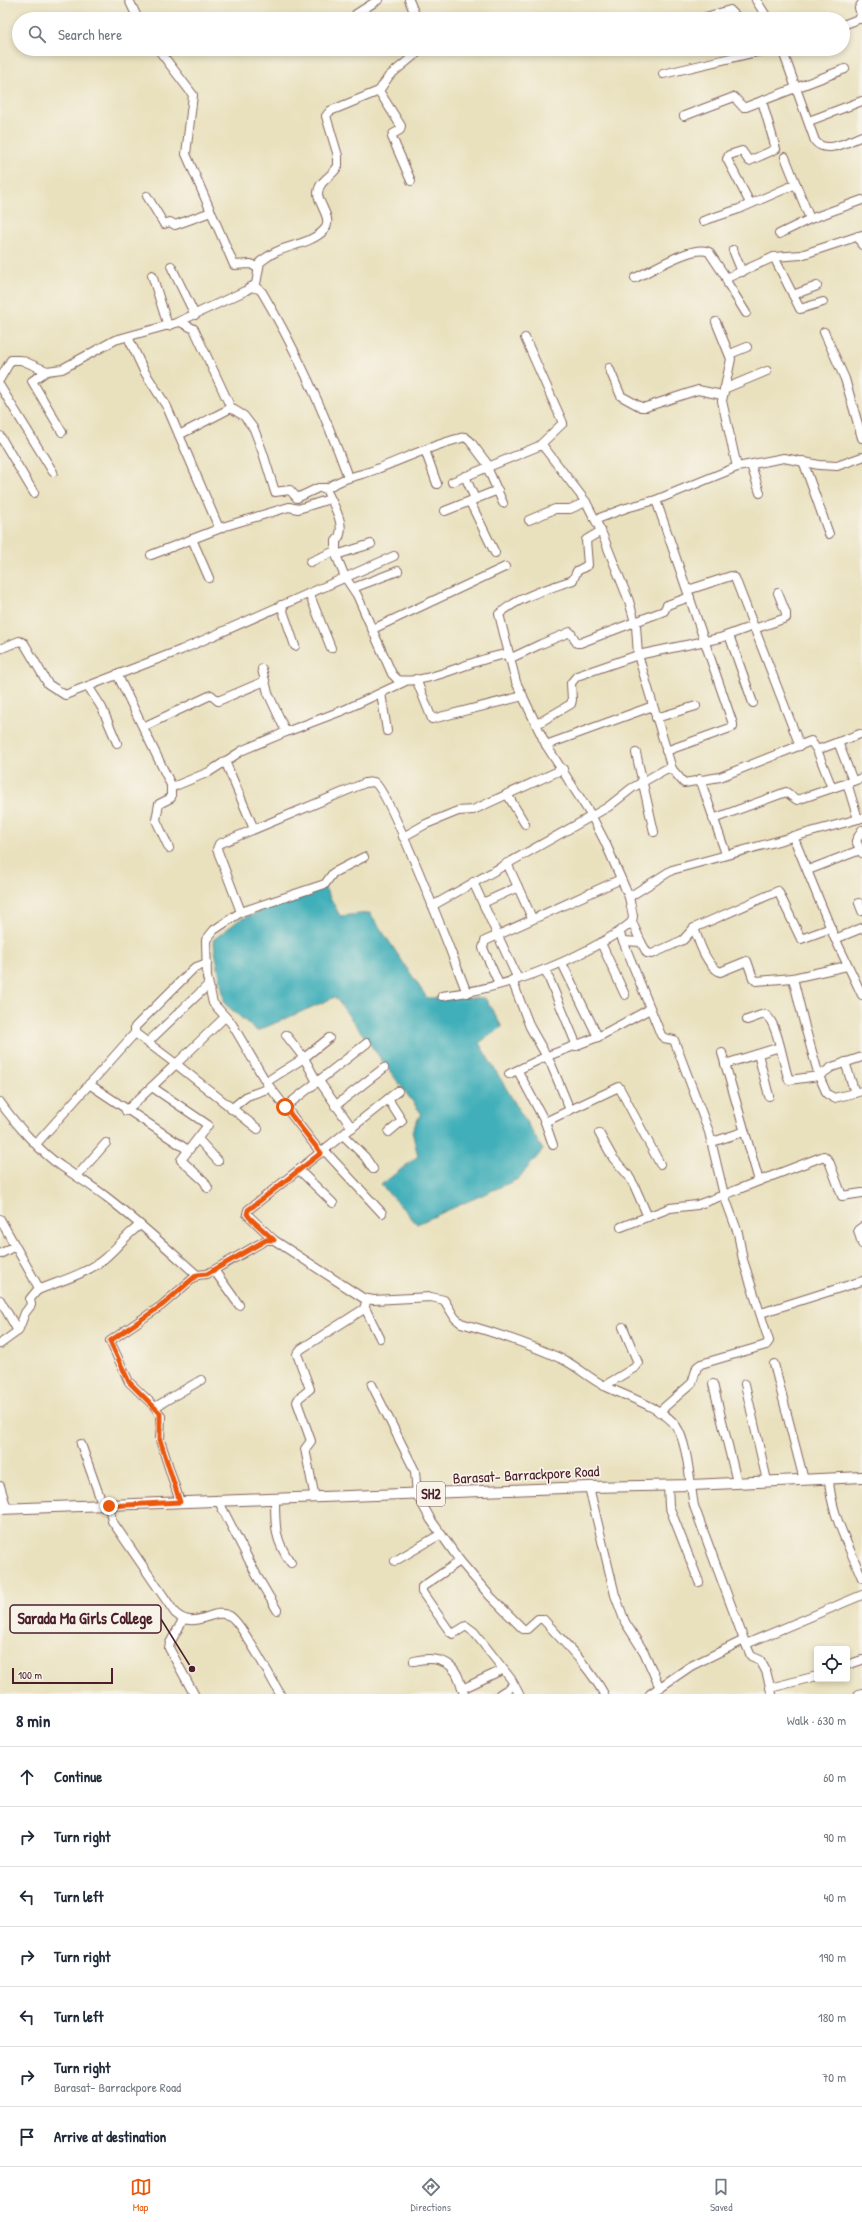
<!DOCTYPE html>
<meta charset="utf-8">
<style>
:root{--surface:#fff;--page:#f6f6f7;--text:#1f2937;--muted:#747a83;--line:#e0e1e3;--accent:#ea580c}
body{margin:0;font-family:"Patrick Hand",sans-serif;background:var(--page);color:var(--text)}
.controls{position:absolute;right:12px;bottom:12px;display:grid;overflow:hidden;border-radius:4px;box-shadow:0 2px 6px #0003}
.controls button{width:36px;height:36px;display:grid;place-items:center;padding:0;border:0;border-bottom:1px solid var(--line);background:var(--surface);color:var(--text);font:20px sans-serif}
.scale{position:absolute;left:12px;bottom:10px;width:101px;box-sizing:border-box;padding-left:4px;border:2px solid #4a1f2b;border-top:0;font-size:11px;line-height:14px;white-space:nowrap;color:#4a1f2b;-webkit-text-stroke:3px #f7f3e8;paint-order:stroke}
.stop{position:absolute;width:12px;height:12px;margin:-9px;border:3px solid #ea580c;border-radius:50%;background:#fff}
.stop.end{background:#ea580c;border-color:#fff;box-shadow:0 1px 4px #0008}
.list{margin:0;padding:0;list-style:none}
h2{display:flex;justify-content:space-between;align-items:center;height:52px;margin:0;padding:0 16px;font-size:17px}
h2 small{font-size:13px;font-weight:400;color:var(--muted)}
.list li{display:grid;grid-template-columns:26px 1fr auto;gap:12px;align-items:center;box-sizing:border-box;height:60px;padding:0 16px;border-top:1px solid var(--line)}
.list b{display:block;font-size:15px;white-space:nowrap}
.list p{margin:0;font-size:13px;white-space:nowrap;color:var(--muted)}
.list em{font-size:13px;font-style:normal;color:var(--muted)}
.icon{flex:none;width:22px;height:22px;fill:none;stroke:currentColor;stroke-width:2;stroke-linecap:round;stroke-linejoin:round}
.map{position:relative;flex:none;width:862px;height:1694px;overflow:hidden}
.search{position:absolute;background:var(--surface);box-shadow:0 2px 6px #0003;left:12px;right:12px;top:12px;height:44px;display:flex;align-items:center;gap:10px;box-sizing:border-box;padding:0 14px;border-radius:22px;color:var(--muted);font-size:15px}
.sheet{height:472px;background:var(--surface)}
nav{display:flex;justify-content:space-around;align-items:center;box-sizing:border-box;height:56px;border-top:1px solid var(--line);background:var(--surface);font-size:11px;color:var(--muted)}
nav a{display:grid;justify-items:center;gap:2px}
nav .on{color:var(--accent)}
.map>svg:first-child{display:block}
.water{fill:#3fafb9;stroke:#446772}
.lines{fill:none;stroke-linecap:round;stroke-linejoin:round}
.minor-casing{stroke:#82635e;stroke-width:10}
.major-casing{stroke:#82635e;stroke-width:12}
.minor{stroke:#fff;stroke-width:8}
.major{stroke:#fff;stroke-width:10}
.route{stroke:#ea580c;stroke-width:5}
.labels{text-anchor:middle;stroke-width:3.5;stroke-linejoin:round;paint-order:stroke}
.shield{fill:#f7f3e8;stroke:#7e5f64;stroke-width:1}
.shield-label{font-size:14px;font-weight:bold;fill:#4a1f2b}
.street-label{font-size:15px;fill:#4a1f2b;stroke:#f7f3e8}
.leader{fill:none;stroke:#4a1f2b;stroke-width:1.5}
.callout-dot{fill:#4a1f2b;stroke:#f7f3e8;stroke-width:1.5}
.callout{fill:#f7f3e8;stroke:#4a1f2b;stroke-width:1.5}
.callout-label{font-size:16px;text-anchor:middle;font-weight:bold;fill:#4a1f2b}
</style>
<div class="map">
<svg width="862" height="1694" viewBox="0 0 862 1694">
<rect width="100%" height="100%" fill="#f7f3e8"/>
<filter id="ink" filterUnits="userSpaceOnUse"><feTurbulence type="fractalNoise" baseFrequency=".025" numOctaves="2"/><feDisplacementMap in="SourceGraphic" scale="8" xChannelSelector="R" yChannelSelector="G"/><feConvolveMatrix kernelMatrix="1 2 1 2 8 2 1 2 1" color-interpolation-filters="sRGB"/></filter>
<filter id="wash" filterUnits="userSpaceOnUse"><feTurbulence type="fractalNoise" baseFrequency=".012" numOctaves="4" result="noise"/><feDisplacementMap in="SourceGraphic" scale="16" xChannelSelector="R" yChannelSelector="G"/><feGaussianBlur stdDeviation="0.9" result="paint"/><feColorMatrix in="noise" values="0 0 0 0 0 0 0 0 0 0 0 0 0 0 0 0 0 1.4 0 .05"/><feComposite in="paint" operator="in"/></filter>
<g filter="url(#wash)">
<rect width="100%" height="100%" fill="#e9e1be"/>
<!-- water -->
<polygon class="water" points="324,886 340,916 370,913 427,998 485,998 502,1027 479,1043 543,1150 518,1179 417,1224 381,1185 418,1156 412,1131 421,1113 335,997 257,1031 225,1004 213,940 239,920"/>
</g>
<g filter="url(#ink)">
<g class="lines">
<defs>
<g id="minor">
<polyline points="129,0 138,19"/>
<polyline points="409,0 417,19"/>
<polyline points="756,0 768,19"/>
<polyline points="862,3 859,8 862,19"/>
<polyline points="356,14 378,0"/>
<polyline points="699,19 730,10 739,19"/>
<polyline points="843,25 861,18"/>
<polyline points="158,49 193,95 186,154 234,265 251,264 257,268"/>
<path d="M782,49L815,141C826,155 849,141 862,136"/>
<polyline points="663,74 769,49"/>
<polyline points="379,91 401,126 400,130 393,134 392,137 411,181"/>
<polyline points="684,116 734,97 743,107 746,107 845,69"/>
<polyline points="809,121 862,101"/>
<polyline points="785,157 810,219"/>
<polyline points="147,196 164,224 170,222 175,225 211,212"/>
<polyline points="750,203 727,159 729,155 742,151 749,161 776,149 762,101"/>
<polyline points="703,221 739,209 796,184"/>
<polyline points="779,234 810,219 862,200"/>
<polyline points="858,236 862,245"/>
<polyline points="733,250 742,272"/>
<polyline points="774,257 800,309 823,302"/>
<polyline points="171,266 195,315"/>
<polyline points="152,275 168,326"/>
<polyline points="725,276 728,284 746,313"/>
<path d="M635,278C651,271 693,244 709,252L725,276L729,277L774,257L801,255L862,235"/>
<path d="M251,287L259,289L262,292C297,351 325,414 348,477"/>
<polyline points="793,295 817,286"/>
<polyline points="180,322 194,329 231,408 244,416 254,429 263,453 275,492 290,490 297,498 318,488 327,488"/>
<polyline points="716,322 731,359 722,401 737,467"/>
<polyline points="824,332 845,379 862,438"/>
<polyline points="128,337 144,371 167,407 219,528 289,507 298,509 330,499"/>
<polyline points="525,338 563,423 539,446"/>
<polyline points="730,354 747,347"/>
<polyline points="609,368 621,396 641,407 646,407 698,390 722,395"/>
<polyline points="47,371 32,381 62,432"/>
<path d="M0,379L11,360H21L47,371L62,369L115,340L176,323L245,291L256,284L260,262C266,258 272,253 278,251C292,245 313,242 324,230C334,219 318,205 318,193C319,180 332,177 338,166V156L326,116L330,111L379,91L389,76L422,49"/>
<polyline points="0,386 53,472"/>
<polyline points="724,389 767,371"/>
<polyline points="179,435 231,408"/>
<polyline points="0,436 34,493"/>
<polyline points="425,450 437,484"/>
<polyline points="803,461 829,534"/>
<polyline points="751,465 760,493"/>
<path d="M489,466L470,441L465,437C434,444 406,458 377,469C360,476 342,477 326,489C332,503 349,528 336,541V555L345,577L357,595L392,674L398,680C430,685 474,657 509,654L516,682L546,745L591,815L605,842L629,897L633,916L632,922L619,932L623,941L641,942L647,953L652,954L683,940L694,928L778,891L801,939L831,928"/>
<polyline points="487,467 503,503"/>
<polyline points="465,476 475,499"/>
<polyline points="452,482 539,446 543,446 586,502"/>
<polyline points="656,500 733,724 733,727 666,751"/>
<polyline points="470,502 495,553"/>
<polyline points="445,511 498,490"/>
<polyline points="597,519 626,508 656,500 737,467 784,458 819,465 837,466 862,457"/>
<polyline points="529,520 555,509 570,509 586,502 601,531"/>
<polyline points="192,539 209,578"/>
<polyline points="151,555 221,528"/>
<polyline points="336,555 371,544"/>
<polyline points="310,562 335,551"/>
<polyline points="353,588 398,571"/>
<polyline points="688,590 731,576 735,578 800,746"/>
<polyline points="309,593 331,648"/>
<polyline points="281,605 295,646"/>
<polyline points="373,629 505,567"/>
<polyline points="754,629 786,618 786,613 778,593"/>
<polyline points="729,635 753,703"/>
<polyline points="0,649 19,641 24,643 48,684 65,695 181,650 394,556"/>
<path d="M509,654L499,614C520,596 548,589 573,580L577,571L588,565L586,540L601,531L629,601L636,626L638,655L672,769"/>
<polyline points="509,659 541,644 570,632 577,643 580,643 664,611 667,605 690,597"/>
<polyline points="262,669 268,693 286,732 344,710 404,682"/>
<polyline points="117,674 171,785 175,786 209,772 243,750 286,732"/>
<polyline points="416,679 432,719 523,696"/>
<polyline points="88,686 102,708 117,743"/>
<polyline points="381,693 387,731"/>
<polyline points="656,718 696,706"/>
<polyline points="537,724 571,704 572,700 571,683 577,676 638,655 720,638 753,626"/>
<polyline points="143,727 211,695 218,701 265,681"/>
<polyline points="838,742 853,781"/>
<polyline points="546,745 653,706"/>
<polyline points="636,753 654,832"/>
<polyline points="225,761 254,829"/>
<polyline points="700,779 726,854"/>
<polyline points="847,783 858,819"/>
<polyline points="832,788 817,750 860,734"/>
<polyline points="507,794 525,824"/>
<polyline points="713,819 786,792 797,800 862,778"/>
<polyline points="862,830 856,841 862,853"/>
<polyline points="793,836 833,934 862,995"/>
<polyline points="403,837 426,824 458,811 473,810 563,769"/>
<polyline points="169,848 156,820 159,804 171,798 171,785"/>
<path d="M364,857L333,873L325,884L241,912L217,849L219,844L365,783L374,782C390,791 455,963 467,993"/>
<polyline points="507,863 532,918"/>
<polyline points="808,870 860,850"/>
<polyline points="473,882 518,979"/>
<polyline points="629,897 672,870 862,818"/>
<polyline points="483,903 518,887"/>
<polyline points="859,903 862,911"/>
<polyline points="432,906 608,807 632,788 666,769 672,769 684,783 720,777 811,741 817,750"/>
<polyline points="241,912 214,930 206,940 207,977 213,1003 232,1024 266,1082 321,1153"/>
<polyline points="632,922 641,942"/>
<path d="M694,928C699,942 706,965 720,972L747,961L753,978L756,981L793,978L847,966"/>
<polyline points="835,939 862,928"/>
<polyline points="623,941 661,1035 664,1038 674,1040 709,1132 724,1195 759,1181"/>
<polyline points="601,943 625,995"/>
<polyline points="562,963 598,1037"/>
<polyline points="545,969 577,1046"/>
<polyline points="793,978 805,1027 819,1076 832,1067 862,1057"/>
<polyline points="512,980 530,1027 551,1064 570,1110 619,1087 660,1164"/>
<polyline points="499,984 483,948 485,941 621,879"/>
<path d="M442,996C505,988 566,965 619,932"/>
<path d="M747,1020L764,1014C778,1020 783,1066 789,1080L819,1076L827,1094L834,1098L862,1091"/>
<polyline points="135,1033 135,1027 194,968 207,963"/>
<polyline points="286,1035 304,1058 317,1082"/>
<polyline points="148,1042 208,985"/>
<polyline points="722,1053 759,1181 824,1156 829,1161 842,1196 862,1193"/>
<polyline points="758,1054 769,1096"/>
<polyline points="845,1062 855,1093"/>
<polyline points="725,1064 780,1047"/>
<polyline points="518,1071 545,1122"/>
<polyline points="509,1074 545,1057 598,1037 650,1009"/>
<polyline points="319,1081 352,1128"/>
<polyline points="266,1082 304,1058 329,1038"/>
<polyline points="89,1084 188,1150"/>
<polyline points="152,1087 208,1125 181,1160 204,1181 208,1188"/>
<polyline points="388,1099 402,1121 389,1132"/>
<path d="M0,1102C14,1122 41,1153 61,1166C77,1177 94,1187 109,1199C140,1223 168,1249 197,1275L207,1274L266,1240H274L363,1298L373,1300L431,1297L444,1300L455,1318L461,1323C496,1333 531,1345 564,1360C578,1367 590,1379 605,1386C624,1396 664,1408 676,1426C688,1443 690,1485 694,1506L744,1640L691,1666L650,1694"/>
<polyline points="335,1106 384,1068"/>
<polyline points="285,1107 367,1043"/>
<polyline points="231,1109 247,1096 270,1088"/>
<polyline points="126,1111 176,1064 258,1129"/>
<polyline points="599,1133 613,1158 628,1175 634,1185 648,1217"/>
<polyline points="343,1135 365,1157 373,1169"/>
<polyline points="198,1139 218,1161"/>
<polyline points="712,1142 743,1132"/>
<polyline points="37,1143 135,1033 176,1064 224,1018"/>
<polyline points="553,1145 545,1122 570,1110"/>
<polyline points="324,1150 382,1213"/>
<polyline points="299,1170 333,1203"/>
<polyline points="77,1176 106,1143"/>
<polyline points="0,1219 39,1288 30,1299 31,1305 25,1313 18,1331 0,1344"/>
<polyline points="621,1227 670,1208 697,1205 724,1195 738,1233 743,1260 769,1341 766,1345 701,1364 697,1367 692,1383 659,1412"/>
<polyline points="862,1227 858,1230 862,1244"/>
<polyline points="274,1240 250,1217 247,1214 248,1210 398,1091"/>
<polyline points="0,1254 15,1246"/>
<polyline points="214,1270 239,1305"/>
<path d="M38,1290C60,1281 87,1274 105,1258C118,1247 125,1236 140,1225"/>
<polyline points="0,1300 18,1331"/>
<polyline points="365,1308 380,1338"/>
<polyline points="761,1313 862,1281"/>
<polyline points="774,1364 804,1480"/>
<polyline points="713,1384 737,1482"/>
<polyline points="745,1384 767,1481"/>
<path d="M372,1385L415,1471L417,1495L431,1520L460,1561L490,1596L523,1629H527L538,1619H543C565,1644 588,1665 604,1694"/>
<polyline points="604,1386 634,1368 638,1363 623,1327"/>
<polyline points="155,1407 201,1380"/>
<polyline points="81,1444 103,1506"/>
<path d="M829,1478C830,1513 849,1546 862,1578"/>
<polyline points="668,1485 669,1506 699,1582"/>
<polyline points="0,1486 7,1509"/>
<polyline points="589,1487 615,1595 625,1622 644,1652 660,1688"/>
<polyline points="315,1498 305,1449 311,1441 297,1402 299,1398 310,1389 297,1354 301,1349 364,1309 367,1299"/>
<polyline points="218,1500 257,1576 277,1610"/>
<path d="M275,1500C275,1527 275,1541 291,1563"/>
<polyline points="180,1502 160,1440 161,1416 155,1407 129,1382 110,1341 161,1306 197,1275"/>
<path d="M109,1506L112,1521L175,1613C196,1632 213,1606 230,1616C240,1621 273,1681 280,1694"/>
<polyline points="395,1561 441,1534"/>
<polyline points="460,1561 422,1587 422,1592 450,1632 453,1634 466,1626 474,1632 511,1679 519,1694"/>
<polyline points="183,1620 170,1643 169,1648 194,1694"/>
<polyline points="744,1640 751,1656 760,1660 766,1671 772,1694"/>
<polyline points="746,1644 862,1595"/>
<path d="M414,1661C431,1657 452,1658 459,1679C461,1684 462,1689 464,1694"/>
<polyline points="847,1665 862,1660"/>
<polyline points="770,1688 817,1676"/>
<polyline points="462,1689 502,1670"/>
<polyline points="500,1694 514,1685"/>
<polyline points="858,1694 862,1693"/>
</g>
<polyline id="major" points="0,1509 589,1487 692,1485 862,1477"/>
</defs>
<!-- minor casing -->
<use href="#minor" class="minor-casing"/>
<!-- major casing -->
<use href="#major" class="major-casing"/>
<!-- minor -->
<use href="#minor" class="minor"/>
<!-- major -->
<use href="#major" class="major"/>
</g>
</g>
<g class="lines" filter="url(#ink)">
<!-- route -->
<polyline class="route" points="109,1506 180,1502 160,1440 160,1413 129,1382 110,1341 161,1306 197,1275 207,1274 266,1240 274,1240 250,1218 247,1214 248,1210 321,1153 285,1107"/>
</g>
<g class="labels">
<!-- shield labels -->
<rect class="shield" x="417" y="1482" width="28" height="24" rx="3"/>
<g class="shield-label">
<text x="431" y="1499">SH2</text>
</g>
<!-- street labels -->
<g class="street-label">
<text transform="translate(526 1475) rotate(-3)" y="5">Barasat- Barrackpore Road</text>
</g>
</g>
<!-- callouts -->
<path class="leader" d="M192 1669L161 1619"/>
<circle class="callout-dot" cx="192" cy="1669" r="4"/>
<rect class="callout" x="10" y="1605" width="151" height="28" rx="4"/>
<g class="callout-label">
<text x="85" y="1624">Sarada Ma Girls College</text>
</g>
</svg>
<div class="controls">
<button><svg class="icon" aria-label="locate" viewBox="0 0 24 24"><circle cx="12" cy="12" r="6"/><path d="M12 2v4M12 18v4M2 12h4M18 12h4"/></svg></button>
</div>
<div class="scale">100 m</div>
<div class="stop" style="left:285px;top:1107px"></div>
<div class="stop end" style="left:109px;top:1506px"></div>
<div class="search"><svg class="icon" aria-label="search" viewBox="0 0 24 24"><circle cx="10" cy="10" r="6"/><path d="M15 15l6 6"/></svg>Search here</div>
</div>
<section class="sheet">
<h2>8 min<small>Walk · 630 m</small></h2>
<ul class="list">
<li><svg class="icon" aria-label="ahead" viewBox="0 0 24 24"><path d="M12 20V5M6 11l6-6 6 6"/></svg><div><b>Continue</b></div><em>60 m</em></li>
<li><svg class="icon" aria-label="right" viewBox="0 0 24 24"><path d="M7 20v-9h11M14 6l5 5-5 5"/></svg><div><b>Turn right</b></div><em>90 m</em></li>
<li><svg class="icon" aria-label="left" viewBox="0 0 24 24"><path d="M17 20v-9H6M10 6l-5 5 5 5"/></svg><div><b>Turn left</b></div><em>40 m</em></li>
<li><svg class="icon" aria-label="right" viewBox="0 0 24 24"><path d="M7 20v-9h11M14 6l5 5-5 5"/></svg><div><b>Turn right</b></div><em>190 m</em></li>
<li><svg class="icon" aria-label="left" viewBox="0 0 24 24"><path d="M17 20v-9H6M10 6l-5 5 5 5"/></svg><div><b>Turn left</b></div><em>180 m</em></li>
<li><svg class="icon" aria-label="right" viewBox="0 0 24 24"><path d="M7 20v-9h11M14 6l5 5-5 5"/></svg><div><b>Turn right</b><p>Barasat- Barrackpore Road</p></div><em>70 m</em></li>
<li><svg class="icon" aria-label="arrive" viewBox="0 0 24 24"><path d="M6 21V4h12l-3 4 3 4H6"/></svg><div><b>Arrive at destination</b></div></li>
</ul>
</section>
<nav>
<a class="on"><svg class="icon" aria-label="map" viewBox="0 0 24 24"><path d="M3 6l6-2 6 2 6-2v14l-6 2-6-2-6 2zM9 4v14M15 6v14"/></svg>Map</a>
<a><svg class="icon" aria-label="directions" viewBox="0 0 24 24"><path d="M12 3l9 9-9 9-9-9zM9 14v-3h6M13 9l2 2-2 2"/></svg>Directions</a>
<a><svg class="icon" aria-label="saved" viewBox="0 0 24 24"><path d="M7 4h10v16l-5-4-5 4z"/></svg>Saved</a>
</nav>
